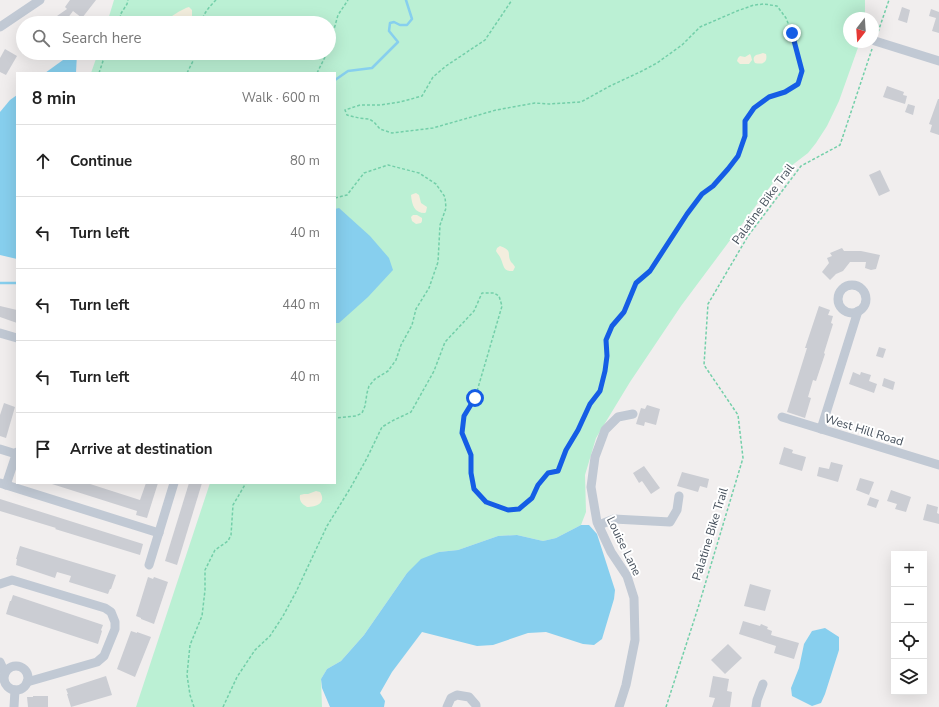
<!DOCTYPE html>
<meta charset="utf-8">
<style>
:root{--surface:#fff;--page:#f2f2f2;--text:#222;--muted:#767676;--line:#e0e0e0}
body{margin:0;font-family:"Nunito Sans",sans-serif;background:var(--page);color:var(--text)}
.controls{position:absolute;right:12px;bottom:12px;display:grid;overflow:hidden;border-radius:0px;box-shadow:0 4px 16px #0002}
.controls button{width:36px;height:36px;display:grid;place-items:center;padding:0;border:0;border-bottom:1px solid var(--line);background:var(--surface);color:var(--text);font:20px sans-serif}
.compass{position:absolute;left:843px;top:12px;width:36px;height:36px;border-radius:50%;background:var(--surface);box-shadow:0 4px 16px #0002;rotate:197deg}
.stop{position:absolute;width:12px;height:12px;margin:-9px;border:3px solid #155de5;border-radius:50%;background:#fff}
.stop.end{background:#155de5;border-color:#fff;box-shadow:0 1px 4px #0008}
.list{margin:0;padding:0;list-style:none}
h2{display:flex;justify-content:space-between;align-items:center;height:52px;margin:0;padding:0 16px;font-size:17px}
h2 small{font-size:13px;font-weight:400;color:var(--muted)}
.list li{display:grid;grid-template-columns:26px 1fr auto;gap:12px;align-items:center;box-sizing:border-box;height:72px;padding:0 16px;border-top:1px solid var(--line)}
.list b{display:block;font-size:15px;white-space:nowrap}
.list em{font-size:13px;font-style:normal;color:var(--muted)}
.icon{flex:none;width:22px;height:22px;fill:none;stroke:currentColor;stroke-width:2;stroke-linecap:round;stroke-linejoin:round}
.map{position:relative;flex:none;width:939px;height:707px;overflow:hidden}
.search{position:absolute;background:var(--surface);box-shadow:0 4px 16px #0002;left:16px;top:16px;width:320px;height:44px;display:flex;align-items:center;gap:10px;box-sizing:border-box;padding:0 14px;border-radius:22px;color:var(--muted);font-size:15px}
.panel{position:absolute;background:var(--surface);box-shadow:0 4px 16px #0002;left:16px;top:72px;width:320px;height:412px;border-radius:0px}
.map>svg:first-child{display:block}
.green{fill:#bbf0d4}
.sand{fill:#f3eede}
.water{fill:#87cfee}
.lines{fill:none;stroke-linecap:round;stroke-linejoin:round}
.stream{stroke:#87cfee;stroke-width:2.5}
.building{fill:#cbcdd3}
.path{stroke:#73cfa9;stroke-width:1.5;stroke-dasharray:3 2;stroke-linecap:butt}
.minor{stroke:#c1c9d4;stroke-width:9}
.route{stroke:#155de5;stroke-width:5}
.labels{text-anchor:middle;stroke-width:4;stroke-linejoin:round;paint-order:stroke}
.street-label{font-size:12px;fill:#46505c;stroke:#fff}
</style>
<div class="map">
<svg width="939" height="707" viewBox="0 0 939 707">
<rect width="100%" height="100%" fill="#f1eeee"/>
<!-- green -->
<polygon class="green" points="114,0 865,0 865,18 849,18 849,42 860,42 839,101 827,126 816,143 808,153 778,176 681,306 630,382 596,438 585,475 586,512 581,525 556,538 543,541 517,535 498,536 458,550 439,552 407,573 364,635 341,661 327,669 321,679 322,707 136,707 210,483 335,483 335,73 91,73 98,53 329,53 329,23 107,23"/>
<!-- sand -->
<g class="sand">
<path d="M189,7L192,10V17C183,24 178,23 167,23V21C171,16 175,14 180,11C184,9 185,8 189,7Z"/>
<path d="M763,53L766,54C768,62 763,65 755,63C753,60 753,57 756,55L760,54Z"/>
<polygon points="750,54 751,56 752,60 749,64 740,64 737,61 738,58 740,56 745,57"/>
<path d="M416,193L419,195L421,203L427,207L426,212L425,213C414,213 412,205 411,195L413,194Z"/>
<polygon points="413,215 417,215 422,218 422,221 421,223 416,224 412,221 411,217"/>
<path d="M500,246C514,251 506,254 511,262C513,264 514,265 515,267L513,271C502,272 504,264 500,257C499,255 497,253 496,251L497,248Z"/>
<path d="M316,491L320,492C327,503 316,507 307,507C302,504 299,501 300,495L304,494H308Z"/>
</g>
<!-- water -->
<g class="water">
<polygon points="77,53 76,73 45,73 63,60"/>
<polygon points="17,95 17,259 0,255 0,112 10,100"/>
<polygon points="339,208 370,236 389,258 393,270 368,297 339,323 335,323 335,209"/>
<polygon points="581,525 589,525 597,534 615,590 614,599 602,639 594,645 583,644 546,632 528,633 493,645 477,646 422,632 392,672 380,693 385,701 384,707 330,707 322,688 321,679 327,669 341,661 364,635 407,573 421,559 439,552 458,550 498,536 517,535 543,541 556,538"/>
<polygon points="825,628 839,637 839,650 825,694 821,703 812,706 792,696 791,688 799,668 804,644 812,631"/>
</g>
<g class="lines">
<!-- stream -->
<g class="stream">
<polyline points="335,80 348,71 372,68 398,42 389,31 390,23 394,22 400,25 407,25 412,19 406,0"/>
<polyline points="0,283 17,283"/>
</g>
</g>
<!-- building -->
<g class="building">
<polygon points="70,0 96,0 82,18 73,11 64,23 47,23 67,9 65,7"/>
<polygon points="902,7 910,10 907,23 898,20"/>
<polygon points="931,9 939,12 939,33 932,31 936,18 929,16"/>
<polygon points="5,49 17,56 6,75 0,72 0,58"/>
<polygon points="887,86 904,92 903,95 907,96 905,104 883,97"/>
<polygon points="938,99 939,99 939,135 930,132 932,125 929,124"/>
<polygon points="908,104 915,106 913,115 905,112"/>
<polygon points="880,170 890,191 879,196 869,175"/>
<polygon points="842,248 844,251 861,251 880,255 876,269 871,270 865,268 866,262 850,262 843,271 836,274 830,280 822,272 829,263 827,258 832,256 830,253"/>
<polygon points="0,306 17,310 17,323 0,317"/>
<polygon points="819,306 830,310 828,315 833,316 831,323 833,324 824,353 825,354 816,381 813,380 808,397 811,398 805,418 787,412 807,348 805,348"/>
<polygon points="879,347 886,349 883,358 876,356"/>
<polygon points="853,372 860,375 861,372 871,375 869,381 877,384 874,393 849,384"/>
<polygon points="884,378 895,382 893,390 882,386"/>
<polygon points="4,403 15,407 6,438 0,436 0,415"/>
<polygon points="647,405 660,409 656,425 645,422 644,426 636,424 641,408 645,409"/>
<polygon points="784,447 793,450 792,453 806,457 802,471 779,464"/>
<polygon points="831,462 843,465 838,482 817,476 819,467 829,469"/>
<polygon points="644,466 660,488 651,494 642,481 639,483 633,473"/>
<polygon points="682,472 709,479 707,488 700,486 698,492 677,486"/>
<polygon points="860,478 874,482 869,495 856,490"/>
<polygon points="52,483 87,483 140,500 146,483 158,483 147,518 136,515 137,511 52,484"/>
<polygon points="189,483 202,483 177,565 165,561"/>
<polygon points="891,490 911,497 906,512 895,509 897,504 887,501"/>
<polygon points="870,497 879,500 876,508 867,505"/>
<polygon points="0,499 143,544 140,555 55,529 56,528 0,511"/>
<polygon points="927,504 938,507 937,513 939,514 939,524 923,520"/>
<polygon points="20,546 116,575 111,589 110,589 108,594 69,582 71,576 57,572 55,578 16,565 17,559 16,559"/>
<polygon points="148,577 153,579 154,577 168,582 154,624 141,619 141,618 136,616"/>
<polygon points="750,584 771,590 765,611 744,606"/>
<polygon points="13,595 103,625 101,630 102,631 98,644 6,614 10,601 11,601"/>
<polygon points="743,621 760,626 761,624 768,627 767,629 772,631 771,635 799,643 794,659 774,653 776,646 739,634"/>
<polygon points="131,631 137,633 137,632 151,637 135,677 117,669"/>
<polygon points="728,644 742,658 725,674 711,660"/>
<polygon points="106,676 112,695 71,707 67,694 68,694 66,689"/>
<polygon points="713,676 729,679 727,691 732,692 730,707 712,707 715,698 709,697"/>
<polygon points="33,696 48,696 48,707 28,707 27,697 33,697"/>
</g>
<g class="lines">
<!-- path -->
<g class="path">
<polyline points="123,23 120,15 127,4 128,0"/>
<path d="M201,23C203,14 209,7 216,0"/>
<polyline points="878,32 889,0"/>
<polyline points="329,47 338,15 348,0"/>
<polyline points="99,73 103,61 109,53"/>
<polyline points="187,73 197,53"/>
<polyline points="317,73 327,53"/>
<polyline points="335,198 347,195 364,173 388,165 419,173 436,184 445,197 446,208 440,225 438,262 429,288 416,309 412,325 401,345 396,360 388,371 375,379 369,386 367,393 365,406 362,413 356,416 335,418"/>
<polyline points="194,707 190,695 187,675 190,645 202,616 205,590 205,570 215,550 228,541 231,535 233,505 246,483"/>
<polyline points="223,707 237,677 255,650 270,636 283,616 296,592 327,526 351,487 367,458 382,427 394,420 411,412 434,371 445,342 474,311 482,293 494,293 499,296 502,306 475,398 464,416 462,433 471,455 471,473 474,489 485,502 508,511 519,509 532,498 538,485 548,473 558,471 566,450 578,430 590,405 601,391 605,371 607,356 606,340 612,326 624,312 636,283 650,271 687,214 702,194 713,186 728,169 737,156 745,136 745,121 754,108 769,97 785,92 799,84 802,71 792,33 786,18 777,6 764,4 754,5 737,11 700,27 682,45 657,63 642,71 610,86 581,102 549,104 535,103 496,110 433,128 392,133 380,129 374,122 369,119 359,118 347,115 345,110 360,105 380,105 400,102 422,96 433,77 446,66 485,40 512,0"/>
<polyline points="666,707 698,608 743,458 738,415 704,365 708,304 748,236 801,166 840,145 872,49"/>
</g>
<!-- minor -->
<g class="minor">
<polyline points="0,27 40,0"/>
<polyline points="875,41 939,61"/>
<circle cx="852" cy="299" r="14"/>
<polyline points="0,333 17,338"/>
<polyline points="782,417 939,465"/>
<polyline points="821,429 858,311"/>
<polyline points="0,449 16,454"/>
<polyline points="0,483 159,533"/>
<polyline points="6,485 17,452"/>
<polyline points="599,525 614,519 670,522 677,510 679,496"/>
<polyline points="149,565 174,483"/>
<polyline points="0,584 12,580 105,608 111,612 115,622 115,629 104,656 97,662 27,682"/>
<polyline points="0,662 5,673"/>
<circle cx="16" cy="678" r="12"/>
<polyline points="14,707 15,690"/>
<polyline points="447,707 451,698 457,695 469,697 476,705 476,707"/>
<polyline points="619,707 626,685 635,640 634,598 627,576 611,552 597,522 591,487 595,457 605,430 618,417 633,414"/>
<polyline points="756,707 757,700 763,684"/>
</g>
</g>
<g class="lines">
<!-- route -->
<polyline class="route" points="475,398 464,416 462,433 471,455 471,473 474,489 486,502 508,510 519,509 532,498 538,485 548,473 558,471 566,450 578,430 590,404 600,391 605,371 607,356 606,340 612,326 624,312 636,283 650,271 687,214 702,194 713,186 728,169 738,156 745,136 745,121 754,108 769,97 785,92 798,84 802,71 792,33"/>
</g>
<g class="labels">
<!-- street labels -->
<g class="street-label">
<text transform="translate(763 204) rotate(-54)" y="4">Palatine Bike Trail</text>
<text transform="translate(864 430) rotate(17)" y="4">West Hill Road</text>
<text transform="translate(710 534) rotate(-73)" y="4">Palatine Bike Trail</text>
<text transform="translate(624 546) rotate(64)" y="4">Louise Lane</text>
</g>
</g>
</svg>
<div class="controls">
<button>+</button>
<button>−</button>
<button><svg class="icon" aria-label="locate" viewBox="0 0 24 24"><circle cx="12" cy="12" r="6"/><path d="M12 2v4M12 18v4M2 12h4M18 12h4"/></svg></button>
<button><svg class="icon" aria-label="layers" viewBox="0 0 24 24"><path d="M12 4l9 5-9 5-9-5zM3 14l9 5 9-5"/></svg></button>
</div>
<svg class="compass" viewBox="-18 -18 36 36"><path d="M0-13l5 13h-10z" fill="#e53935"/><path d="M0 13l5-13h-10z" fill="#767676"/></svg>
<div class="stop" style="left:475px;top:398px"></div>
<div class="stop end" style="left:792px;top:33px"></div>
<div class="search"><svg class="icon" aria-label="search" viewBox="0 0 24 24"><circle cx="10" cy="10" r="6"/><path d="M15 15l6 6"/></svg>Search here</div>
<section class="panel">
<h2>8 min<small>Walk · 600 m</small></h2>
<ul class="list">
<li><svg class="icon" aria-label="ahead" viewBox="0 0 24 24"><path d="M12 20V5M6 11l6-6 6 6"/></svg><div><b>Continue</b></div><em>80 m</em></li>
<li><svg class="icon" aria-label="left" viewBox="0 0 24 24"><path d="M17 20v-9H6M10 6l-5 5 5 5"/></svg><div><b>Turn left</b></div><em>40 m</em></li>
<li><svg class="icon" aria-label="left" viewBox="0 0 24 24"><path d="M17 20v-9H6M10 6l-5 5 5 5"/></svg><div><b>Turn left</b></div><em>440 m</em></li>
<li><svg class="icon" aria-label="left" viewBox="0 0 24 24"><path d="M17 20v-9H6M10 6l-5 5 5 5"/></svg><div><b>Turn left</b></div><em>40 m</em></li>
<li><svg class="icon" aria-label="arrive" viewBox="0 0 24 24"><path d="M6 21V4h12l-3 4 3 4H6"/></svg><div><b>Arrive at destination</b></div></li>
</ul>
</section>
</div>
